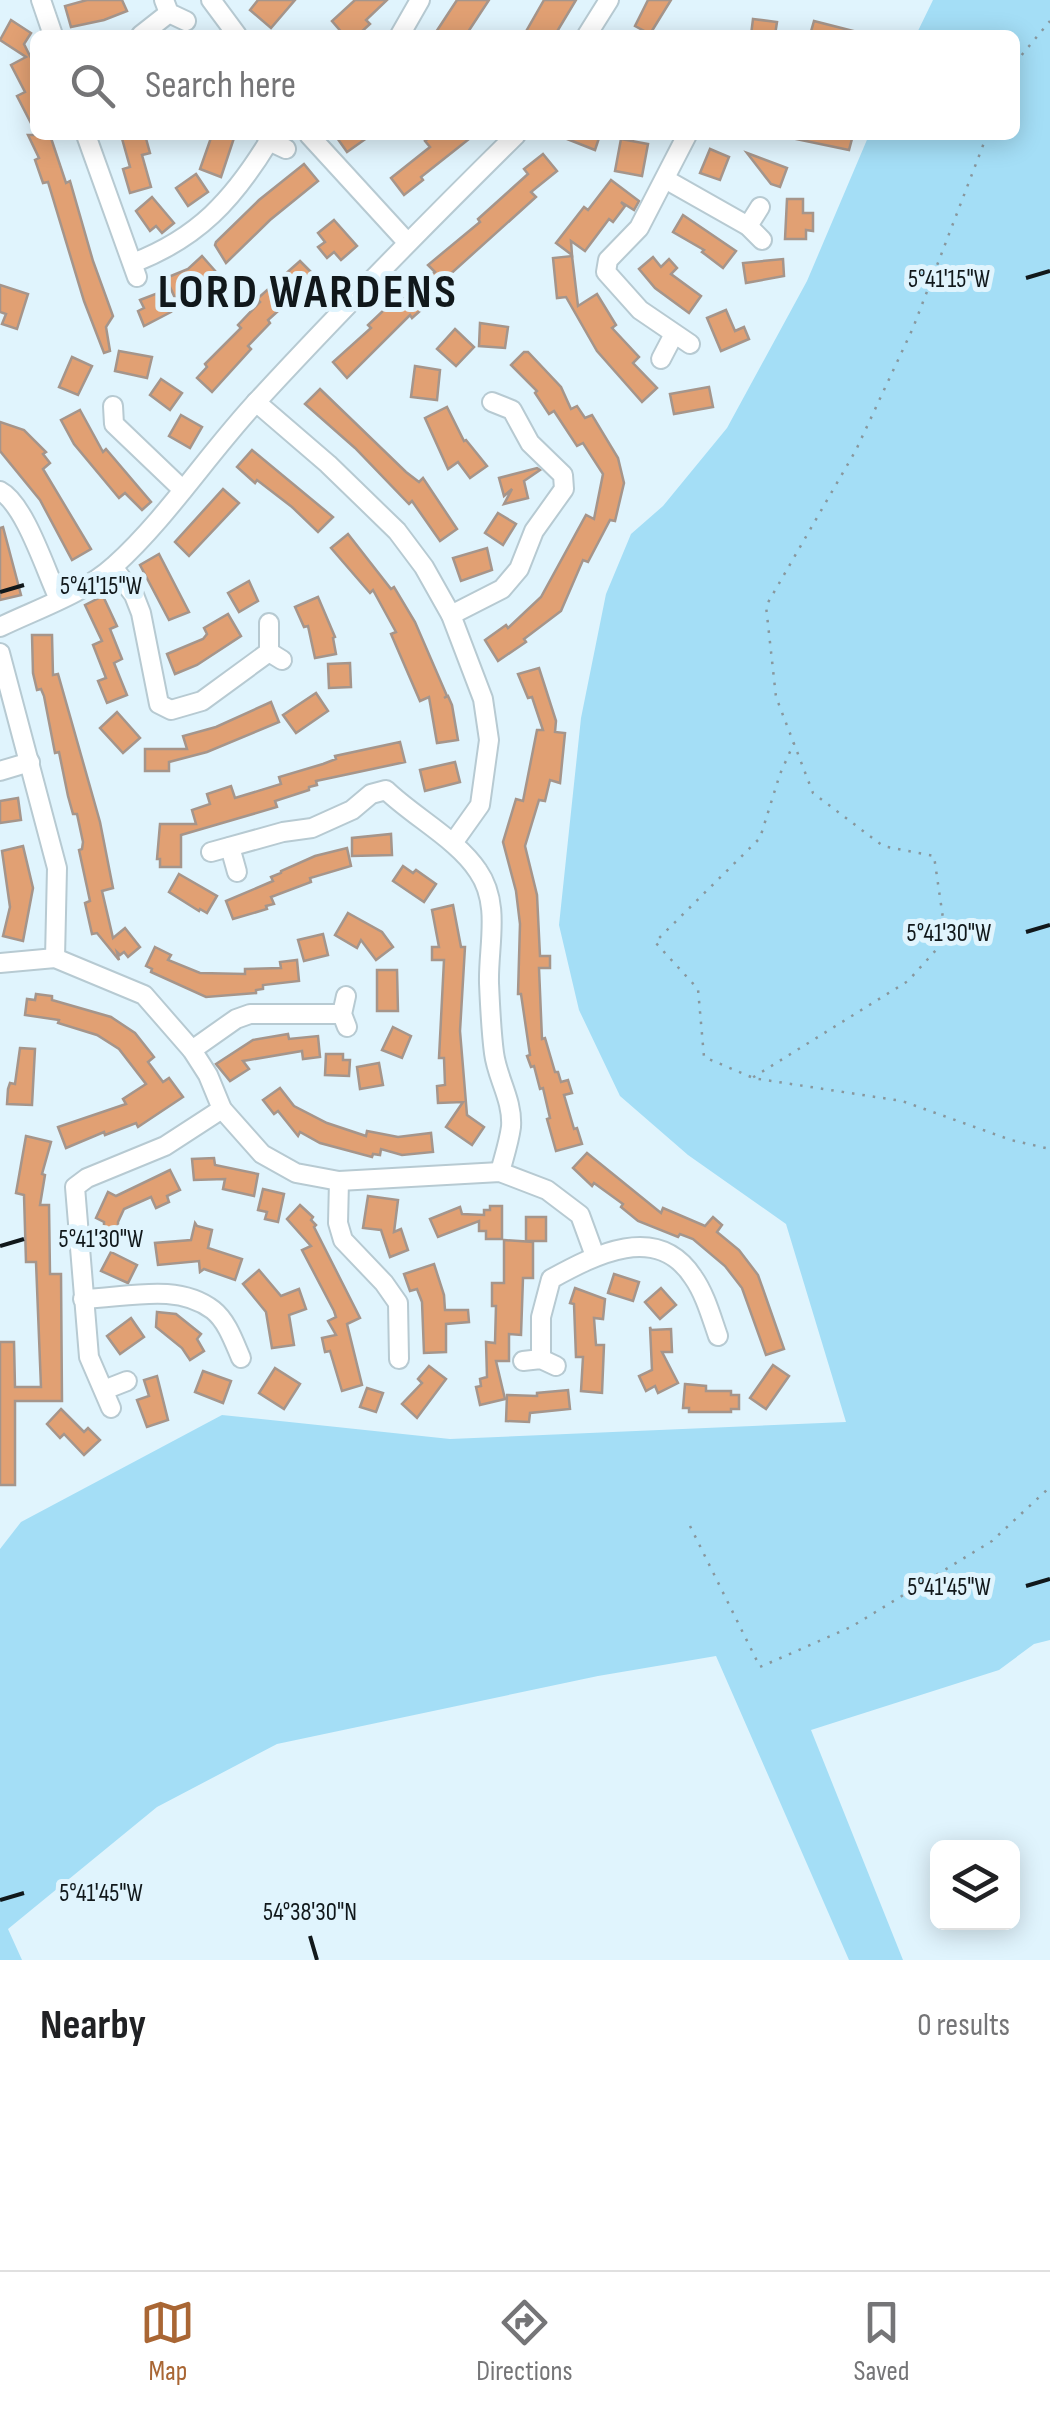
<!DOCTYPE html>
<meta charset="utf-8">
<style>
:root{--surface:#fff;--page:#f2f2f2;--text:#202124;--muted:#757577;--line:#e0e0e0;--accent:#a96634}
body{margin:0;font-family:"Sofia Sans Condensed",sans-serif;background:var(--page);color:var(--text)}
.controls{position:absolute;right:30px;bottom:30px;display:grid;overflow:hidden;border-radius:15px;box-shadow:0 5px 25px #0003}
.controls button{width:90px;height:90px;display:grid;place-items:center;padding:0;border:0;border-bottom:2px solid var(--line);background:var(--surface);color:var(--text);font:50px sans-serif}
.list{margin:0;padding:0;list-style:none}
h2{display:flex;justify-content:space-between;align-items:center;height:130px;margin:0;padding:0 40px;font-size:42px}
h2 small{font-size:32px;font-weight:400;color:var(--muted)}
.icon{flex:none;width:55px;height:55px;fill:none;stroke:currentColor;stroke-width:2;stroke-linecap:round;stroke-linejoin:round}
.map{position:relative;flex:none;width:1050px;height:1960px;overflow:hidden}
.search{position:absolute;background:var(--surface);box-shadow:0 5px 25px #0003;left:30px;right:30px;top:30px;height:110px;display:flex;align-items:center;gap:25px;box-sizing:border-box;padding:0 35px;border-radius:15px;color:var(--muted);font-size:38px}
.sheet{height:310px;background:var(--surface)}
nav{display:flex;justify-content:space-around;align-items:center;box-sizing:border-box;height:140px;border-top:2px solid var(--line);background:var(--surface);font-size:28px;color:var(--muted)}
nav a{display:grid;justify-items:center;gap:5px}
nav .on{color:var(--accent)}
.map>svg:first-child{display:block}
.green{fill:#a4def6}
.building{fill:#e1a073;stroke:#a5958b;stroke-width:2.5}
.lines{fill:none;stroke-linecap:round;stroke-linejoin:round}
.street-casing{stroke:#b7cad2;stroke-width:22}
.path{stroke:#88979d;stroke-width:2.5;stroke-dasharray:2.5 8;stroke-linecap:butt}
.street{stroke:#fff;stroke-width:18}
.ticks{fill:none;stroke:#11181b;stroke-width:4}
.labels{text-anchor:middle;stroke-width:10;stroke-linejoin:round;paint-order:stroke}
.district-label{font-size:48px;font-weight:bold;letter-spacing:2.5px;fill:#11181b;stroke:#e0f4fd}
.ticks-label{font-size:25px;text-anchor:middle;fill:#11181b;stroke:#e0f4fd;stroke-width:10;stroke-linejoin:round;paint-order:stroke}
</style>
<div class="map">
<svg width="1050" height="1960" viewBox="0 0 1050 1960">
<rect width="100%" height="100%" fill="#e0f4fd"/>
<!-- green -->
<polygon class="green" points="933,0 1050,0 1050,1640 1034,1644 999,1670 811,1730 903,1960 849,1960 716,1656 598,1676 277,1744 157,1807 8,1929 22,1960 0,1960 0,1549 21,1522 222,1415 450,1439 846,1422 786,1224 688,1155 620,1096 579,1010 559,925 581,718 606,594 631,534 663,506 727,428 807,281 869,135 1015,135 1015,35 916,35"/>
<!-- building -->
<g class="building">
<polygon points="87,0 122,0 127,11 104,20 71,27 65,6"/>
<polygon points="258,0 295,0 271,28 250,10"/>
<polygon points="355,0 387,0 366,20 370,24 358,35 344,35 332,21"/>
<polygon points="457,0 489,0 466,35 434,35"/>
<polygon points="544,0 576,0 555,35 524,35"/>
<polygon points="648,0 671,0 650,34 635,26"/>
<polygon points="753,19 777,22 775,35 751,35"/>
<polygon points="11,20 31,33 24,44 35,66 35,131 17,96 25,92 11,65 26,57 0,40"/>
<polygon points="814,21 853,31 852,35 810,35"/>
<polygon points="28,135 50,135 66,183 70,181 93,261 113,316 106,327 110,351 104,353 84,301 48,182 43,183 35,160 39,158"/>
<polygon points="121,135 145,135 150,153 142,155 151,187 130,193 123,169 130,167"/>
<polygon points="212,135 235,135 221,177 200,169"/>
<polygon points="335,135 371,135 347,152"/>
<polygon points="433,135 474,135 421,177 423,180 404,195 391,178 430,147 425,141"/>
<polygon points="557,135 600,135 595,150"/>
<polygon points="796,135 853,135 849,150 796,139"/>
<polygon points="621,139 648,144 642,176 615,171"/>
<polygon points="710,149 729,157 720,180 700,173"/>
<polygon points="747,153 787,168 780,187 771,184"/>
<polygon points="543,154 557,171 531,192 536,197 436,287 438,290 428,299 430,302 412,318 410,315 347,378 333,362 371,328 368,325 386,308 388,310 435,272 428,265 480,222 478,219 528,174 524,169"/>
<polygon points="304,164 318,181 270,220 226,263 215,245 216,242 259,200"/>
<polygon points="196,174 208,192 188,206 176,188"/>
<polygon points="611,180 639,201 634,210 621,202 625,206 613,222 609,219 585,251 571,241 572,255 556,243 584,207 588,210"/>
<polygon points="152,197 174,223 162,233 156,226 150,231 136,211"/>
<polygon points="787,199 803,199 803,213 813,213 813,231 806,230 806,239 785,239"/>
<polygon points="683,215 736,251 723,268 702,252 704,250 673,232"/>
<polygon points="334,220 357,246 341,260 334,252 327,258 318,247 325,242 318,233"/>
<polygon points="202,256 217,273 200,287 175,298 166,278 188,269"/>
<polygon points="572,256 578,306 597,294 616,325 612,328 639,357 633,363 657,388 642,402 597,351 566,297 557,298 553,258"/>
<polygon points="653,257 661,267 669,259 677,268 671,274 701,296 689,313 655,288 639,269"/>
<polygon points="783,259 784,276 746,283 743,263"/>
<polygon points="300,261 316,277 268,320 270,323 248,346 251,349 212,392 197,378 207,367 205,364 241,328 238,325 260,302 257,299"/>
<polygon points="0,285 28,294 17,329 2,324 6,314 0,312"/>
<polygon points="163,291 171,312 144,326 138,311 144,308 140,300"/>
<polygon points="726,310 735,331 744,327 749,339 721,351 707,318"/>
<polygon points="480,323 508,327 505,348 479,346"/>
<polygon points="455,329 474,347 456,366 437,349"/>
<polygon points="119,351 152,357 147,378 115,371"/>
<polygon points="524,352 528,352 561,387 571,409 577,406 585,418 592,415 618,458 624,483 615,521 610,520 588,562 583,560 561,611 524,639 526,642 498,661 485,640 506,625 508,628 541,597 586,515 594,519 603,474 583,443 577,446 554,411 549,414 535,393 537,391 511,365"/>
<polygon points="72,357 92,366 78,395 59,387"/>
<polygon points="415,366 440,370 437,400 411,397"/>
<polygon points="161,379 182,393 170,410 150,395"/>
<polygon points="709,387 713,407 674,414 670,394"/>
<polygon points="320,389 406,472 419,482 423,478 457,529 440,541 412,501 409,504 355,448 305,404"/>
<polygon points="447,407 464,441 466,440 487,466 470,478 458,462 448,469 425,418"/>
<polygon points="80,410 103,452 106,449 151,502 142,510 125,493 119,498 74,444 61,420"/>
<polygon points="181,415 202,427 190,448 169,436"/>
<polygon points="0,422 24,430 46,452 43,454 50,463 43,469 91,549 72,560 40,500 0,451"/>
<polygon points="252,450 333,517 318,532 292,507 257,480 255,483 237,467"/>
<polygon points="537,468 540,470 524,481 528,498 504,504 512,489 504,496 499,478"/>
<polygon points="223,489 239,503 189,556 175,542"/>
<polygon points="498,513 516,524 503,545 485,533"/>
<polygon points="3,527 21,595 0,600 0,528"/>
<polygon points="348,534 391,589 394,587 415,622 447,696 444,698 448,696 452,705 458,740 437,743 429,697 420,701 391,634 396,632 373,590 370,593 331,548"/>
<polygon points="487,548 492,570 461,581 453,558"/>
<polygon points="159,554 189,612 169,620 140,565"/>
<polygon points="249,581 258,601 239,612 228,593"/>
<polygon points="103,596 117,626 110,629 122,659 114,663 127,695 107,703 98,681 106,678 93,645 102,641 85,605"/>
<polygon points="318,597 335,637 333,638 336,654 315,658 308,626 304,627 295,607"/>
<polygon points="228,614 241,636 197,665 175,674 167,654 203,639 207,634 204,628"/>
<polygon points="32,635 52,635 53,675 58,674 100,822 113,888 102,891 113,938 125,928 140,947 128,957 124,952 120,955 117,952 119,960 97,933 92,934 85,903 90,901 79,850 82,849 83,842 77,814 73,814 68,796 59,752 55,753 44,696 41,689 37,690 33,673"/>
<polygon points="350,663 351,687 329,688 328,664"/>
<polygon points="539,668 556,721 555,732 565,733 560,783 550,780 545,801 539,800 525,846 537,895 540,956 550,956 550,968 539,968 542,1039 545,1038 555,1072 558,1072 561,1082 568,1080 572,1093 564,1095 574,1129 577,1128 582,1144 556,1151 547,1119 550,1118 543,1088 540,1089 534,1066 531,1067 527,1056 530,1055 521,994 518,994 520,924 516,891 503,842 516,799 523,801 537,730 543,730 532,697 528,698 518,674"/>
<polygon points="316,693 328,711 296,733 283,715"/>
<polygon points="271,702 279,722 207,752 169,762 169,771 145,771 145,749 187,749 183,736 216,727"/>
<polygon points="117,712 140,738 123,753 100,728"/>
<polygon points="400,742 405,762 316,781 317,785 309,787 309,790 275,801 277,807 181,835 181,867 160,867 160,859 157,859 160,824 196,824 192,810 210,804 207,794 231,786 235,798 281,784 279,777 323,764 336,759 335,756"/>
<polygon points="455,762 460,782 425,791 420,770"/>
<polygon points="18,798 21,820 0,823 0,801"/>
<polygon points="391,834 392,855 352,856 352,838"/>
<polygon points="23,846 33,888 23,941 3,936 10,907 2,851"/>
<polygon points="347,848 351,866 310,878 311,882 271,897 274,904 266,906 267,909 233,919 226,901 273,881 271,877 281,873 281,871 315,856"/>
<polygon points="403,866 413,873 416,870 436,884 424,902 393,881"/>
<polygon points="179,874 217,896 207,913 200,909 199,911 169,892"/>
<polygon points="453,905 461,947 465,947 460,1031 467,1115 484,1127 472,1145 446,1127 463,1102 438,1103 437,1086 445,1085 444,1058 439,1058 444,960 432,960 432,947 439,947 432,910"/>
<polygon points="348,913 382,932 393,947 376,960 361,940 357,948 335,935"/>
<polygon points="323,934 328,955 304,961 298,940"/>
<polygon points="155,947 171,955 168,960 200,973 245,974 245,969 281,968 280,962 297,960 299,981 263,985 263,989 256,990 256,993 206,997 151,972 152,969 146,966"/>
<polygon points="377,970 397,970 398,1011 377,1011"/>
<polygon points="36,994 52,996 52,1000 111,1017 135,1033 154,1057 148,1062 163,1082 169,1078 183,1097 138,1127 136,1123 105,1135 104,1132 66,1148 58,1127 126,1104 123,1099 146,1084 119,1049 97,1035 58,1023 59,1020 25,1015 27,999 35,1000"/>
<polygon points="393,1027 411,1036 402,1058 382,1050"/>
<polygon points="288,1034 289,1039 318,1036 320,1057 303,1059 302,1051 243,1061 249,1069 230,1081 216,1064 253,1040"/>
<polygon points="20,1048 35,1049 32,1105 7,1104 8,1089 10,1083 15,1084"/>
<polygon points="326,1054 343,1054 343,1060 350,1060 349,1076 325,1075"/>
<polygon points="379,1063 383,1085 360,1089 357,1067"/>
<polygon points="280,1088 294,1106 327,1123 366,1136 367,1131 398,1137 431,1133 433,1152 402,1155 381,1149 380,1155 373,1154 372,1157 320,1143 300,1132 298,1136 278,1111 274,1114 263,1100"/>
<polygon points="26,1136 51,1142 42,1174 45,1175 40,1205 49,1205 50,1274 61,1274 62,1401 15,1401 15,1485 0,1485 0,1342 14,1342 15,1387 41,1387 36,1262 26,1262 24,1195 16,1193"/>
<polygon points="587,1153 661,1213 663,1208 705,1226 713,1217 722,1225 717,1232 739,1250 758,1275 784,1349 766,1355 742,1288 725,1266 693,1239 680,1234 678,1237 638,1221 621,1207 623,1204 594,1183 592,1186 573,1168"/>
<polygon points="214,1158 215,1165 258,1174 254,1196 223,1189 225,1179 194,1180 192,1159"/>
<polygon points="170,1170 180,1190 167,1196 169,1202 156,1208 151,1197 124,1209 118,1222 118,1247 104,1247 104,1222 96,1218 108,1192 116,1196"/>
<polygon points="263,1189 284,1194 278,1222 265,1219 267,1212 258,1210"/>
<polygon points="368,1196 398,1200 394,1232 401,1229 408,1250 390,1257 381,1230 363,1228"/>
<polygon points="300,1205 313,1217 311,1220 316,1225 314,1227 360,1318 347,1324 362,1385 342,1391 330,1351 325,1352 322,1338 336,1335 328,1321 336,1317 334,1311 302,1250 311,1246 287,1219"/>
<polygon points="490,1206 502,1206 502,1239 486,1239 486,1231 479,1231 479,1221 438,1237 430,1219 460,1207 462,1214 484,1215 484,1210 490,1210"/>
<rect x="526" y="1217" width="20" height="24"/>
<polygon points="195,1223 197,1226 212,1230 208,1248 242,1259 235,1280 204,1269 200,1272 199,1261 158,1265 155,1243 191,1240"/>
<polygon points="504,1240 533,1242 533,1278 523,1278 521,1335 509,1334 509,1361 496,1361 505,1399 480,1405 476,1387 481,1386 480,1379 487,1377 486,1342 495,1343 496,1306 492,1306 492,1283 504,1283"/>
<polygon points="111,1252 137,1265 128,1283 101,1271"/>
<polygon points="434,1264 444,1295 445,1310 468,1310 469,1322 446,1324 446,1352 424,1353 422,1302 417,1289 410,1291 404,1274"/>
<polygon points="259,1270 281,1296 299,1289 306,1309 289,1315 294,1345 272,1348 266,1312 243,1284"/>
<polygon points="614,1274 639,1282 633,1301 608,1293"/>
<polygon points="575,1288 605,1299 603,1319 594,1318 596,1345 604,1345 602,1393 581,1391 583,1357 576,1357 574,1304 570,1303"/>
<polygon points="661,1288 676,1305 660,1319 645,1302"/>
<polygon points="157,1312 176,1314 201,1334 197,1339 204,1351 190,1360 182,1348 156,1327"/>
<polygon points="131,1318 144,1337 120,1354 107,1336"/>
<polygon points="650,1327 651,1330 671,1329 672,1352 662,1352 678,1383 658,1393 655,1386 646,1391 639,1376 652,1370"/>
<polygon points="773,1365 789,1376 766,1409 750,1398"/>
<polygon points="429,1366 446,1379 417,1418 402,1404 422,1383 418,1379"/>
<polygon points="275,1368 300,1384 284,1409 259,1393"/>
<polygon points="203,1371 231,1381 223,1403 195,1392"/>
<polygon points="157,1376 168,1420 147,1427 137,1400 149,1396 144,1380"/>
<polygon points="685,1384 706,1386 706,1391 731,1391 731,1395 739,1395 739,1409 731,1409 731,1412 689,1412 689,1408 683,1408"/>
<polygon points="367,1388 383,1393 376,1412 360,1407"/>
<polygon points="568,1390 570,1409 530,1413 529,1422 506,1421 507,1395 537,1396 537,1393"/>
<polygon points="61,1409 84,1432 88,1428 100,1440 84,1455 64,1434 60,1438 47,1424"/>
</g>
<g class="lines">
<defs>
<g id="street">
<polyline points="41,0 53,35"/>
<polyline points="164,0 169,13 186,21"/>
<polyline points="211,0 237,35"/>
<polyline points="141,35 169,13"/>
<polyline points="400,35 420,0"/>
<polyline points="587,35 609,0"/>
<polyline points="86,135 137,277"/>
<polyline points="266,135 269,141 286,149"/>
<polyline points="309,135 407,242"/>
<polyline points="687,135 639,228 608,260 606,272 640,310 690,344"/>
<polyline points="665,179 748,226 762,240"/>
<polyline points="748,226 760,207"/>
<path d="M133,263C198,238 233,200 269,141"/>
<polyline points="661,359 673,336"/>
<polyline points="256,402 328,464 397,531 424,567 451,615 483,699 489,740 480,805 453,843"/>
<polyline points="113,406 114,424 183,490"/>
<path d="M0,491C25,504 46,572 59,599"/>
<polyline points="113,567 134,595 141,613 159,704 171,710 202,701 269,652"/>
<polyline points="451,615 502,589 519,569 534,531 564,489 563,475 530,443 512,410 492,402"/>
<polyline points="269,623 269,652 282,660"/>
<path d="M0,627C37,609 83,594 114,566C169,516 209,452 260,398C343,308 429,221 516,135"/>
<polyline points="0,653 57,868 55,958"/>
<polyline points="0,771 30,762"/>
<polyline points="230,847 237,872"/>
<path d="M211,852L283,832L312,828L352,810L371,794L386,790C414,817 458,840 478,871C501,904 488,946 489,983C490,1006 491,1030 494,1053C497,1078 513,1100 511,1127C509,1142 504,1157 500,1172"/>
<polyline points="0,963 55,958 144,995 192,1050 208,1075 222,1109 262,1154 296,1173 339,1181 500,1172 547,1190 580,1215 595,1256"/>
<polyline points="346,996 342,1014 347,1027"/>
<polyline points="192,1050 236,1019 250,1014 342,1014"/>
<polyline points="339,1181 338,1223 343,1240 384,1283 398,1303 399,1359"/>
<path d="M83,1299C125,1298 177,1282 213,1310C227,1321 234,1342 241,1358"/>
<path d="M541,1359V1317L551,1279C595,1255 657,1222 693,1277C705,1294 711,1316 718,1336"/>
<polyline points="523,1361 541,1359 556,1366"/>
<polyline points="104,1390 127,1381"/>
<polyline points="111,1408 89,1357 75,1187 87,1178 165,1146 222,1109"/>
</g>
</defs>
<!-- street casing -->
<use href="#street" class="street-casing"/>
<!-- path -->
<g class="path">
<polyline points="1015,63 1050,21"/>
<polyline points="987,135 913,328 856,450 766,606 776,697 813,793 883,846 934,856 946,939 908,981 752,1078 902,1101 1011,1140 1050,1149"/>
<polyline points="751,1077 704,1057 698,989 655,942 760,838 780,774 794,743"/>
<polyline points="690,1526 760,1667 851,1627 992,1541 1050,1487"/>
</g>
<!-- street -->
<use href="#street" class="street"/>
</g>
<!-- ticks -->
<path class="ticks" d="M1026,278L1050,271M0,592L24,585M1026,932L1050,925M0,1246L24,1239M1026,1586L1050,1579M0,1900L24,1893M310,1936L317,1960"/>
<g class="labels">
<!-- district labels -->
<g class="district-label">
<text x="308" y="307">LORD WARDENS</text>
</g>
</g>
<g class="ticks-label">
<text x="949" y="287">5°41'15"W</text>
<text x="101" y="594">5°41'15"W</text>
<text x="949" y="941">5°41'30"W</text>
<text x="101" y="1247">5°41'30"W</text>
<text x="949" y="1595">5°41'45"W</text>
<text x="101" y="1901">5°41'45"W</text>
<text x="310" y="1920">54°38'30"N</text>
</g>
</svg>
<div class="controls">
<button><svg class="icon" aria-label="layers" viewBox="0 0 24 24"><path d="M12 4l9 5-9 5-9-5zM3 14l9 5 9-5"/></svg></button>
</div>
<div class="search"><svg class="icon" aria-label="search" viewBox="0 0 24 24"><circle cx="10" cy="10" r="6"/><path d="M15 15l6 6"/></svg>Search here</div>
</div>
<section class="sheet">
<h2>Nearby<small>0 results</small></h2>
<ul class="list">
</ul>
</section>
<nav>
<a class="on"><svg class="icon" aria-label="map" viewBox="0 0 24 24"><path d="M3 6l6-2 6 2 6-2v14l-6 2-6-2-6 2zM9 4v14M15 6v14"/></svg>Map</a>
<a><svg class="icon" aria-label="directions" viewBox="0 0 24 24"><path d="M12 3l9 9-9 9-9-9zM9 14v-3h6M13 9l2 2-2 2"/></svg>Directions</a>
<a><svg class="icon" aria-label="saved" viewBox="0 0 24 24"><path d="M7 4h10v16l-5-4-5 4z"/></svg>Saved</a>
</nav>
